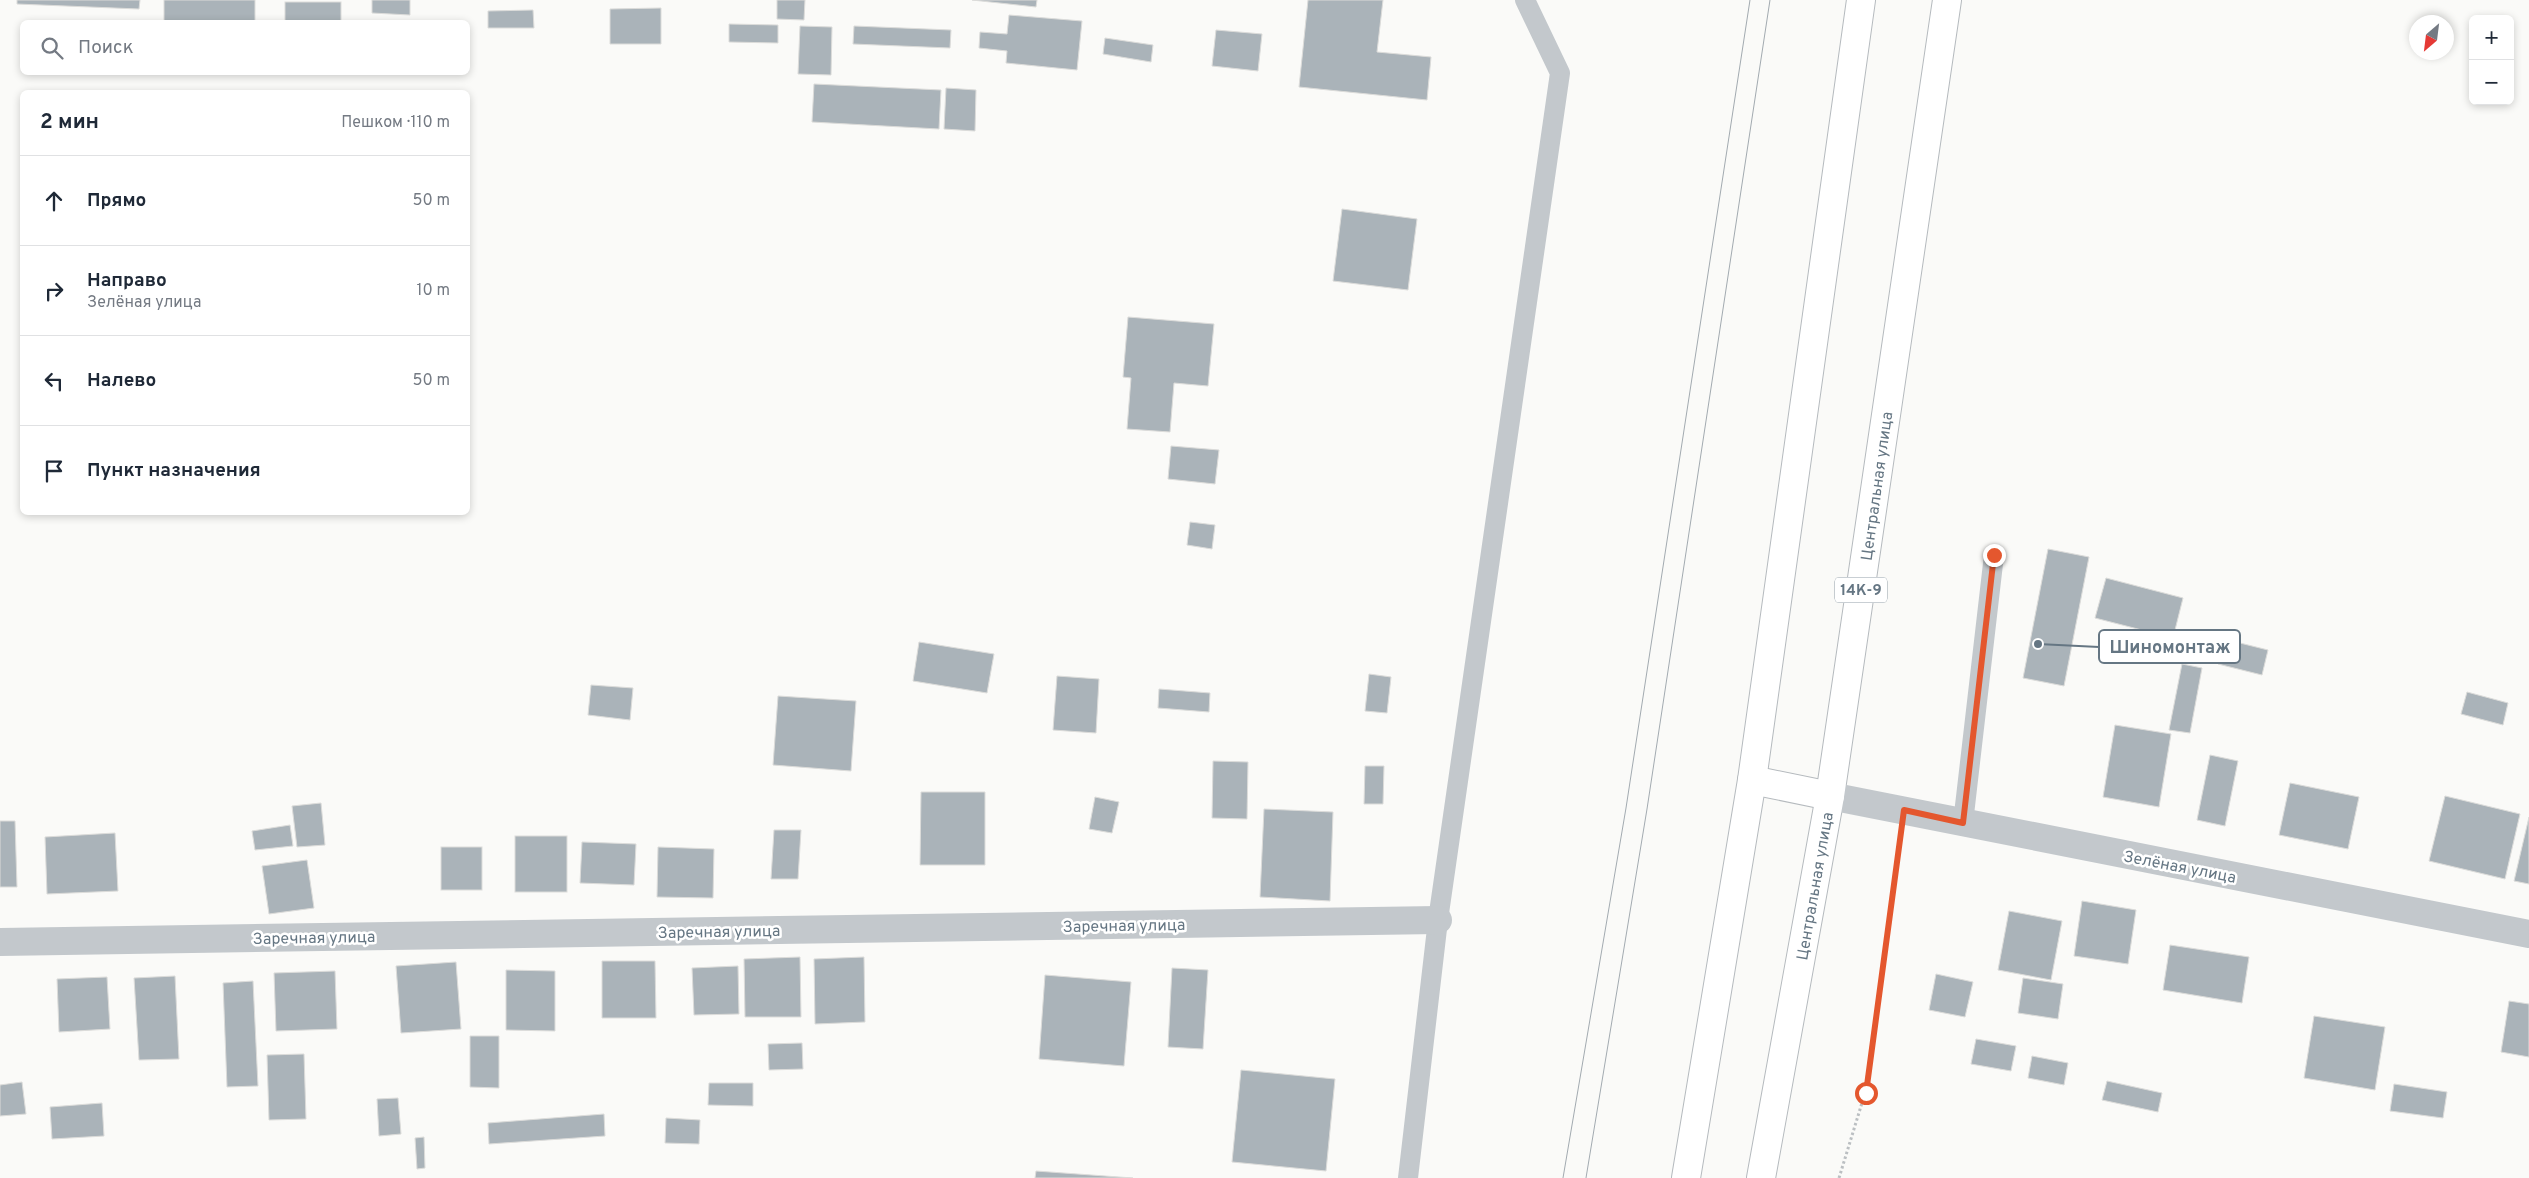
<!DOCTYPE html>
<html lang="ru">
<meta charset="utf-8">
<style>
:root{--surface:#fff;--page:#f2f2f3;--text:#1f2937;--muted:#747a83;--line:#e0e1e3}
body{margin:0;font-family:Overpass,sans-serif;background:var(--page);color:var(--text)}
.controls{position:absolute;right:15px;top:15px;display:grid;overflow:hidden;border-radius:8px;box-shadow:0 2px 8px #0003}
.controls button{width:45px;height:45px;display:grid;place-items:center;padding:0;border:0;border-bottom:1px solid var(--line);background:var(--surface);color:var(--text);font:25px sans-serif}
.compass{position:absolute;left:2409px;top:15px;width:45px;height:45px;border-radius:50%;background:var(--surface);box-shadow:0 2px 8px #0003;rotate:208deg}
.stop{position:absolute;width:15px;height:15px;margin:-11px;border:4px solid #e4572e;border-radius:50%;background:#fff}
.stop.end{background:#e4572e;border-color:#fff;box-shadow:0 1px 5px #0008}
.list{margin:0;padding:0;list-style:none}
h2{display:flex;justify-content:space-between;align-items:center;height:65px;margin:0;padding:0 20px;font-size:21px}
h2 small{font-size:16px;font-weight:400;color:var(--muted)}
.list li{display:grid;grid-template-columns:32px 1fr auto;gap:15px;align-items:center;box-sizing:border-box;height:90px;padding:0 20px;border-top:1px solid var(--line)}
.list b{display:block;font-size:19px;white-space:nowrap}
.list p{margin:0;font-size:16px;white-space:nowrap;color:var(--muted)}
.list em{font-size:16px;font-style:normal;color:var(--muted)}
.icon{flex:none;width:28px;height:28px;fill:none;stroke:currentColor;stroke-width:2;stroke-linecap:round;stroke-linejoin:round}
.map{position:relative;flex:none;width:2529px;height:1178px;overflow:hidden}
.search{position:absolute;background:var(--surface);box-shadow:0 2px 8px #0003;left:20px;top:20px;width:450px;height:55px;display:flex;align-items:center;gap:12px;box-sizing:border-box;padding:0 18px;border-radius:8px;color:var(--muted);font-size:19px}
.panel{position:absolute;background:var(--surface);box-shadow:0 2px 8px #0003;left:20px;top:90px;width:450px;height:425px;border-radius:8px}
.map>svg:first-child{display:block}
.building{fill:#aab3b9;stroke:#dcdcda}
.lines{fill:none;stroke-linecap:round;stroke-linejoin:round}
.primary-casing{stroke:#b5babe;stroke-width:30}
.path{stroke:#bbbfc2;stroke-width:3;stroke-dasharray:2.5 2.5;stroke-linecap:butt}
.service{stroke:#c3c8cc;stroke-width:20}
.minor{stroke:#c3c8cc;stroke-width:28}
.primary{stroke:#fff;stroke-width:28}
.tram{stroke:#a2aab0;stroke-width:1}
.route{stroke:#e4572e;stroke-width:6}
.labels{text-anchor:middle;stroke-width:5;stroke-linejoin:round;paint-order:stroke}
.shield{fill:#fff;stroke:#939fa8;stroke-width:1}
.shield-label{font-size:15px;font-weight:bold;fill:#657683}
.street-label{font-size:16px;fill:#657683;stroke:#fff}
.leader{fill:none;stroke:#657683;stroke-width:2}
.callout-dot{fill:#657683;stroke:#fff;stroke-width:2}
.callout{fill:#fff;stroke:#657683;stroke-width:2}
.callout-label{font-size:18px;text-anchor:middle;font-weight:bold;fill:#657683}
</style>
<div class="map">
<svg width="2529" height="1178" viewBox="0 0 2529 1178">
<rect width="100%" height="100%" fill="#fafaf8"/>
<!-- building -->
<g class="building">
<polygon points="17,0 140,0 139,9 17,4"/>
<rect x="164" y="0" width="91" height="22"/>
<polygon points="372,0 410,0 410,15 372,13"/>
<polygon points="777,0 805,0 804,20 777,19"/>
<polygon points="972,0 1037,0 1036,7"/>
<polygon points="1308,0 1383,0 1377,52 1431,57 1427,100 1299,87"/>
<rect x="285" y="2" width="56" height="20"/>
<polygon points="661,8 661,44 610,44 610,9"/>
<polygon points="533,10 534,28 488,28 488,11"/>
<polygon points="1009,15 1082,21 1077,70 1006,63 1007,51 979,48 980,32 1007,34"/>
<polygon points="729,24 778,25 778,43 729,42"/>
<polygon points="800,26 832,27 831,75 798,74"/>
<polygon points="854,26 951,30 950,48 853,44"/>
<polygon points="1216,30 1262,34 1258,71 1212,66"/>
<polygon points="1105,38 1153,45 1151,62 1103,54"/>
<polygon points="814,84 941,90 939,129 812,122"/>
<polygon points="946,88 976,90 975,131 944,129"/>
<polygon points="1342,209 1417,219 1408,290 1333,281"/>
<polygon points="1128,317 1214,324 1208,386 1174,383 1170,432 1127,429 1131,378 1123,377"/>
<polygon points="1171,446 1219,450 1215,484 1168,479"/>
<polygon points="1190,522 1215,525 1212,549 1187,545"/>
<polygon points="2048,549 2089,557 2064,686 2023,678"/>
<polygon points="2106,578 2183,598 2173,638 2095,618"/>
<polygon points="2224,639 2268,650 2262,675 2218,664"/>
<polygon points="919,642 994,654 987,693 913,681"/>
<polygon points="2182,664 2202,668 2190,733 2169,730"/>
<polygon points="1369,674 1391,677 1387,713 1365,711"/>
<polygon points="1057,676 1099,679 1096,733 1053,730"/>
<polygon points="591,685 633,688 630,720 588,715"/>
<polygon points="1159,689 1210,693 1209,712 1158,708"/>
<polygon points="2467,692 2508,703 2503,725 2461,714"/>
<polygon points="778,696 856,701 851,771 773,765"/>
<polygon points="2115,725 2171,734 2159,807 2103,797"/>
<polygon points="2210,755 2238,761 2225,826 2197,820"/>
<polygon points="1213,761 1248,762 1247,819 1212,818"/>
<polygon points="1365,766 1384,766 1383,804 1364,804"/>
<polygon points="2290,783 2359,797 2348,849 2279,835"/>
<polygon points="921,792 985,792 985,865 920,865"/>
<polygon points="2445,796 2520,814 2505,879 2429,861"/>
<polygon points="1095,797 1119,802 1112,833 1089,829"/>
<polygon points="321,803 325,845 297,847 292,806"/>
<polygon points="1264,809 1333,812 1330,901 1260,897"/>
<polygon points="2529,817 2529,884 2514,881"/>
<polygon points="0,821 15,821 17,887 0,887"/>
<polygon points="290,825 293,846 255,850 252,831"/>
<polygon points="774,830 801,830 798,879 771,879"/>
<polygon points="115,833 118,891 47,894 45,837"/>
<rect x="515" y="836" width="52" height="56"/>
<polygon points="582,842 636,844 634,885 580,883"/>
<rect x="441" y="847" width="41" height="43"/>
<polygon points="658,847 714,849 713,898 657,897"/>
<polygon points="307,860 314,908 269,914 262,866"/>
<polygon points="2082,901 2136,910 2128,964 2074,956"/>
<polygon points="2009,911 2062,921 2051,980 1998,970"/>
<polygon points="2170,945 2249,957 2242,1003 2163,990"/>
<polygon points="800,957 801,1017 745,1017 744,959"/>
<polygon points="864,957 865,1022 815,1024 814,959"/>
<polygon points="602,961 655,961 656,1018 602,1018"/>
<polygon points="456,962 461,1029 401,1033 396,966"/>
<polygon points="738,966 739,1014 694,1015 692,968"/>
<polygon points="1172,968 1208,970 1203,1049 1168,1047"/>
<polygon points="506,970 555,971 555,1031 506,1030"/>
<polygon points="335,971 337,1029 276,1031 274,973"/>
<polygon points="1936,974 1973,982 1965,1017 1929,1010"/>
<polygon points="1045,975 1131,982 1124,1066 1039,1059"/>
<polygon points="175,976 179,1059 139,1060 134,978"/>
<polygon points="107,977 110,1029 59,1032 57,979"/>
<polygon points="2023,978 2063,984 2058,1019 2018,1013"/>
<polygon points="253,981 258,1086 227,1087 223,983"/>
<polygon points="2509,1001 2529,1004 2529,1057 2501,1052"/>
<polygon points="2314,1016 2385,1027 2375,1090 2304,1078"/>
<polygon points="470,1036 499,1036 499,1088 470,1087"/>
<polygon points="1976,1039 2016,1046 2011,1071 1971,1064"/>
<polygon points="802,1043 803,1069 769,1070 768,1044"/>
<polygon points="304,1054 306,1119 269,1120 267,1055"/>
<polygon points="2032,1056 2068,1063 2064,1085 2028,1078"/>
<polygon points="1241,1070 1335,1079 1326,1171 1232,1162"/>
<polygon points="2107,1081 2162,1093 2158,1112 2102,1100"/>
<polygon points="22,1082 26,1114 0,1116 0,1085"/>
<polygon points="709,1083 753,1083 753,1106 708,1105"/>
<polygon points="2394,1084 2447,1092 2443,1118 2390,1111"/>
<polygon points="398,1098 401,1134 379,1136 377,1099"/>
<polygon points="102,1103 104,1136 52,1139 50,1107"/>
<polygon points="604,1114 605,1136 489,1144 488,1123"/>
<polygon points="666,1118 700,1120 699,1144 665,1143"/>
<polygon points="424,1137 425,1168 417,1169 415,1138"/>
<polygon points="1036,1171 1133,1178 1035,1178"/>
</g>
<g class="lines">
<defs>
<g id="primary">
<polyline points="1752,780 1830,796"/>
<polyline points="1686,1178 1752,780 1861,0"/>
<polyline points="1761,1178 1830,796 1947,0"/>
</g>
</defs>
<!-- primary casing -->
<use href="#primary" class="primary-casing"/>
<!-- path -->
<polyline class="path" points="1839,1178 1865,1093 1899,845"/>
<!-- service -->
<g class="service">
<polyline points="1963,823 1994,555"/>
<polyline points="1408,1178 1438,920 1560,73 1525,0"/>
</g>
<!-- minor -->
<g class="minor">
<polyline points="1830,796 2529,934"/>
<polyline points="0,942 1438,920"/>
</g>
<!-- primary -->
<use href="#primary" class="primary"/>
<!-- tram -->
<g class="tram">
<polyline points="1563,1178 1626,808 1750,0"/>
<polyline points="1586,1178 1647,809 1770,0"/>
</g>
</g>
<g class="lines">
<!-- route -->
<polyline class="route" points="1866,1093 1904,810 1963,823 1994,555"/>
</g>
<g class="labels">
<!-- shield labels -->
<rect class="shield" x="1835" y="577.5" width="52" height="25" rx="4"/>
<g class="shield-label">
<text x="1861" y="595">14К-9</text>
</g>
<!-- street labels -->
<g class="street-label">
<text transform="translate(1876 486) rotate(-82)" y="6">Центральная улица</text>
<text transform="translate(2180 866) rotate(11)" y="6">Зелёная улица</text>
<text transform="translate(1814 886) rotate(-80)" y="6">Центральная улица</text>
<text transform="translate(1124 925) rotate(-1)" y="6">Заречная улица</text>
<text transform="translate(719 931) rotate(-1)" y="6">Заречная улица</text>
<text transform="translate(314 937) rotate(-1)" y="6">Заречная улица</text>
</g>
</g>
<!-- callouts -->
<path class="leader" d="M2038 644L2099 647"/>
<circle class="callout-dot" cx="2038" cy="644" r="5"/>
<rect class="callout" x="2099" y="630" width="141" height="33" rx="5"/>
<g class="callout-label">
<text x="2170" y="653">Шиномонтаж</text>
</g>
</svg>
<div class="controls">
<button>+</button>
<button>−</button>
</div>
<svg class="compass" viewBox="-18 -18 36 36"><path d="M0-13l5 13h-10z" fill="#e53935"/><path d="M0 13l5-13h-10z" fill="#747a83"/></svg>
<div class="stop" style="left:1866px;top:1093px"></div>
<div class="stop end" style="left:1994px;top:555px"></div>
<div class="search"><svg class="icon" aria-label="search" viewBox="0 0 24 24"><circle cx="10" cy="10" r="6"/><path d="M15 15l6 6"/></svg>Поиск</div>
<section class="panel">
<h2>2 мин<small>Пешком · 110 m</small></h2>
<ul class="list">
<li><svg class="icon" aria-label="ahead" viewBox="0 0 24 24"><path d="M12 20V5M6 11l6-6 6 6"/></svg><div><b>Прямо</b></div><em>50 m</em></li>
<li><svg class="icon" aria-label="right" viewBox="0 0 24 24"><path d="M7 20v-9h11M14 6l5 5-5 5"/></svg><div><b>Направо</b><p>Зелёная улица</p></div><em>10 m</em></li>
<li><svg class="icon" aria-label="left" viewBox="0 0 24 24"><path d="M17 20v-9H6M10 6l-5 5 5 5"/></svg><div><b>Налево</b></div><em>50 m</em></li>
<li><svg class="icon" aria-label="arrive" viewBox="0 0 24 24"><path d="M6 21V4h12l-3 4 3 4H6"/></svg><div><b>Пункт назначения</b></div></li>
</ul>
</section>
</div>
